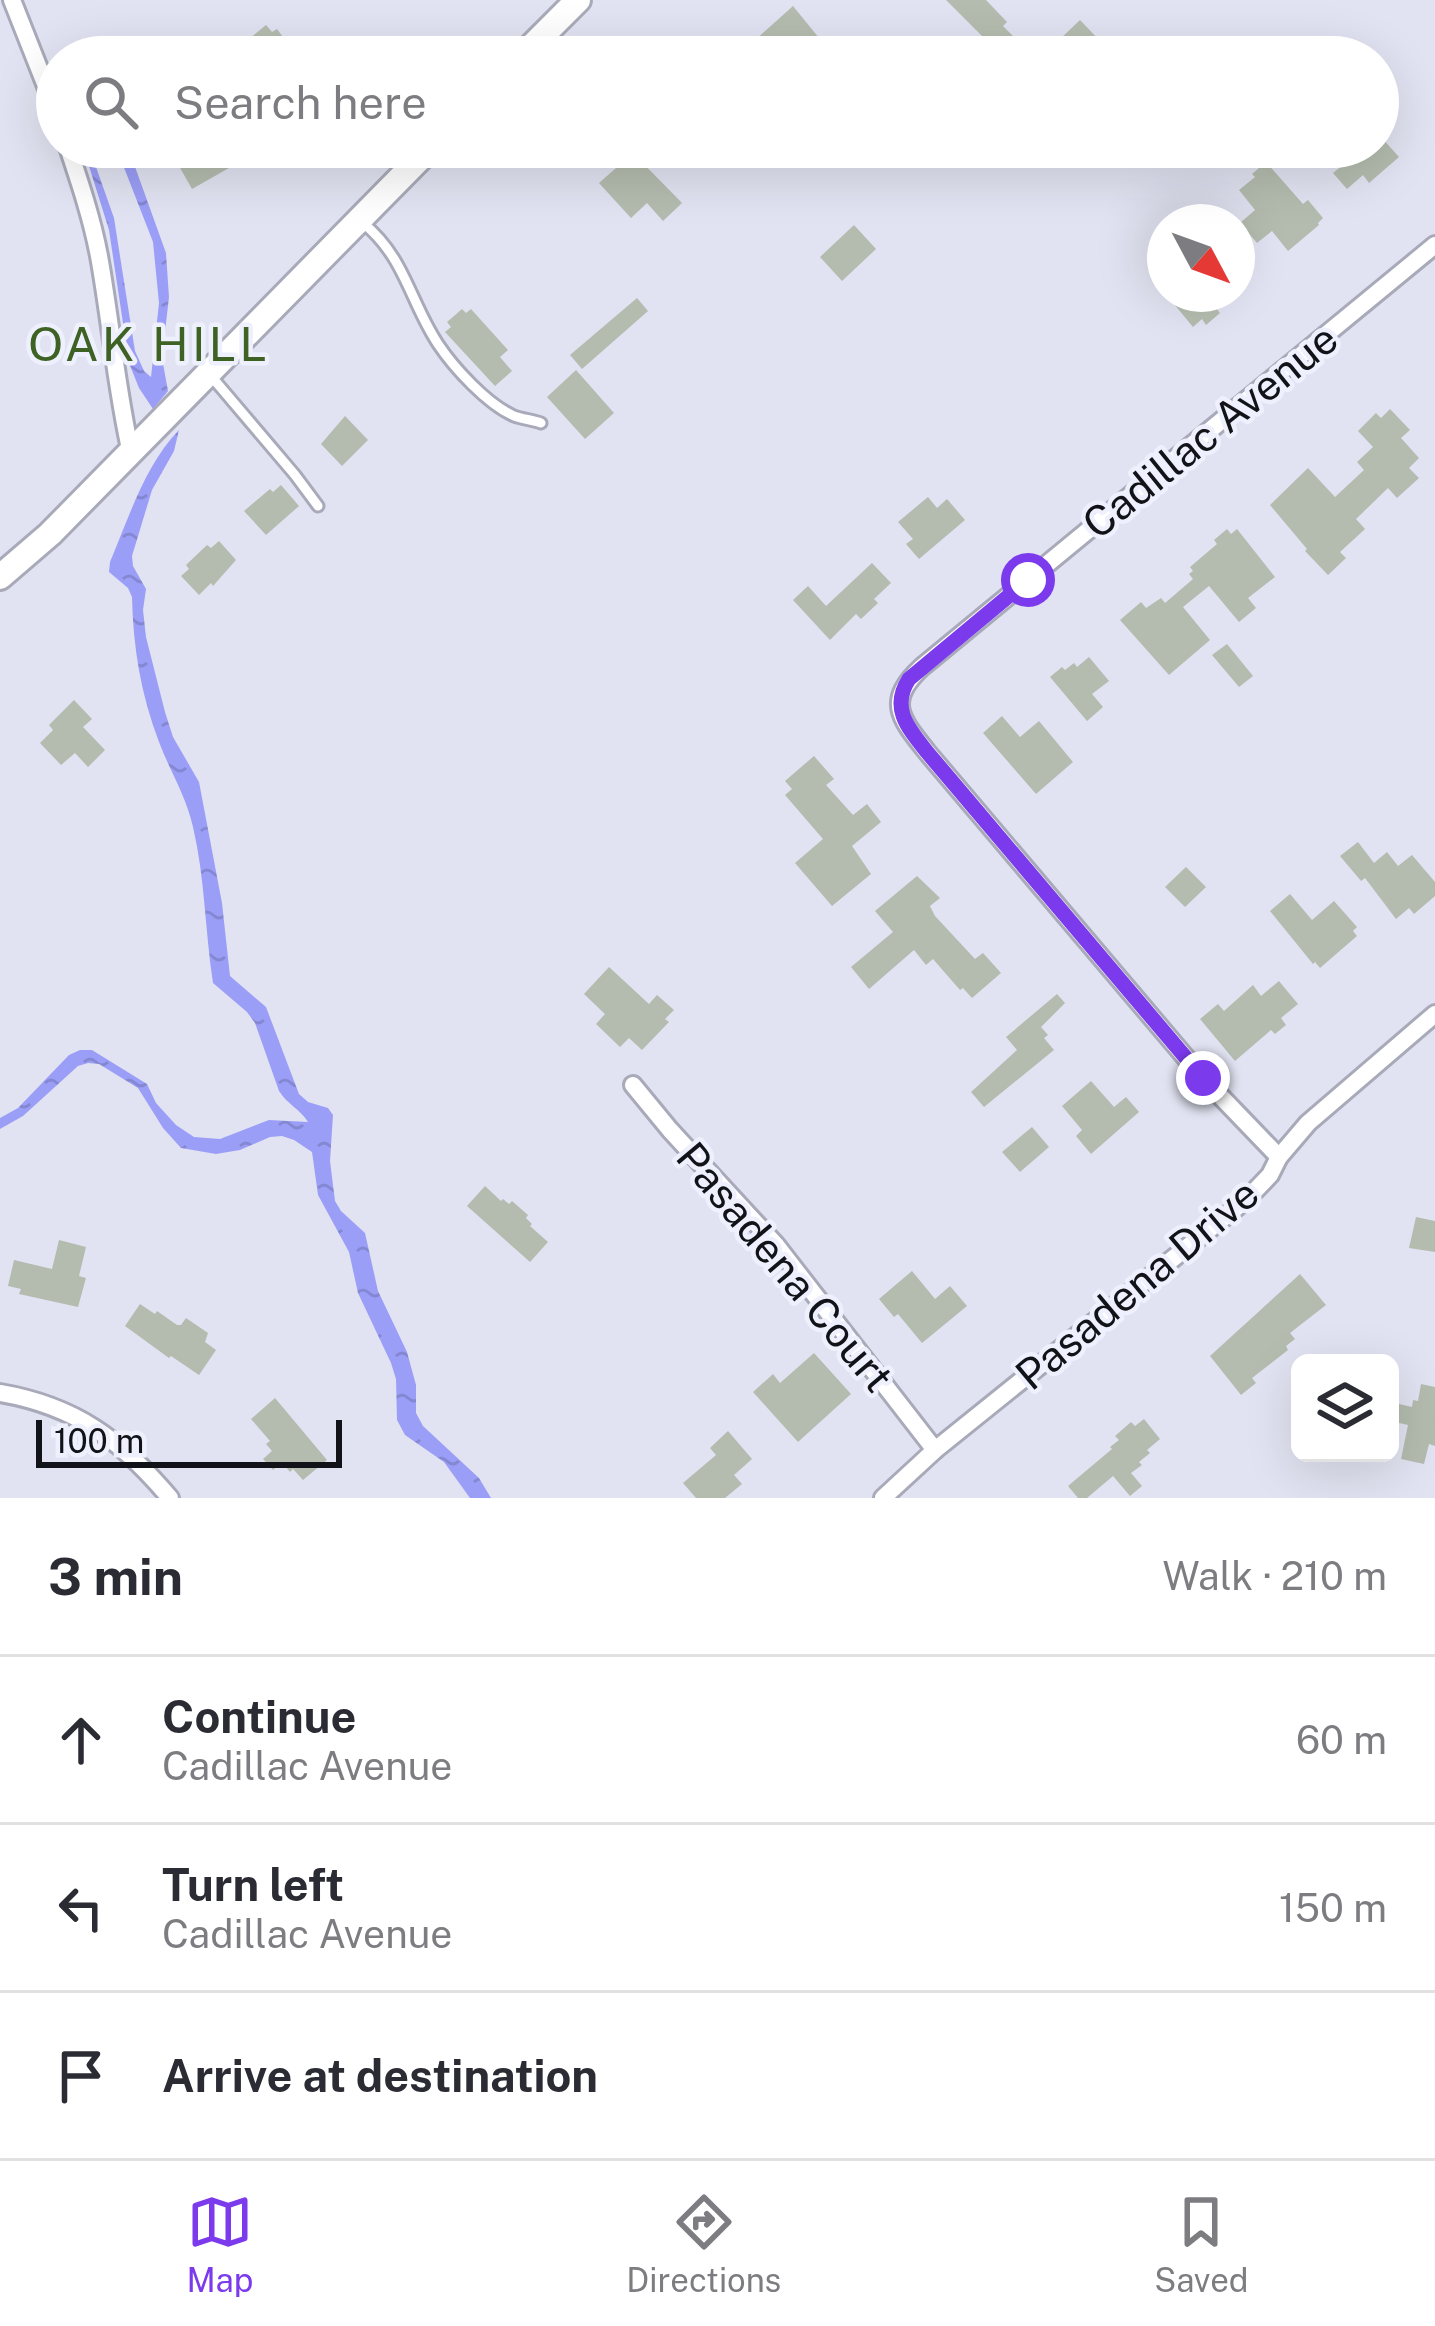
<!DOCTYPE html>
<meta charset="utf-8">
<style>
:root{--surface:#fff;--page:#f7f7f7;--text:#2b2b33;--muted:#7c7c81;--line:#e1e1e2;--accent:#7c3aed}
body{margin:0;font-family:"Public Sans",sans-serif;background:var(--page);color:var(--text)}
.controls{position:absolute;right:36px;bottom:36px;display:grid;overflow:hidden;border-radius:18px;box-shadow:0 12px 48px #0002}
.controls button{width:108px;height:108px;display:grid;place-items:center;padding:0;border:0;border-bottom:3px solid var(--line);background:var(--surface);color:var(--text);font:60px sans-serif}
.compass{position:absolute;left:1147px;top:204px;width:108px;height:108px;border-radius:50%;background:var(--surface);box-shadow:0 12px 48px #0002;rotate:131deg}
.scale{position:absolute;left:36px;bottom:30px;width:306px;box-sizing:border-box;padding-left:12px;border:6px solid #121318;border-top:0;font-size:33px;line-height:42px;white-space:nowrap;color:#121318;-webkit-text-stroke:9px #eff0fd;paint-order:stroke}
.stop{position:absolute;width:36px;height:36px;margin:-27px;border:9px solid #7c3aed;border-radius:50%;background:#fff}
.stop.end{background:#7c3aed;border-color:#fff;box-shadow:0 3px 12px #0008}
.list{margin:0;padding:0;list-style:none}
h2{display:flex;justify-content:space-between;align-items:center;height:156px;margin:0;padding:0 48px;font-size:51px}
h2 small{font-size:39px;font-weight:400;color:var(--muted)}
.list li{display:grid;grid-template-columns:78px 1fr auto;gap:36px;align-items:center;box-sizing:border-box;height:168px;padding:0 48px;border-top:3px solid var(--line)}
.list b{display:block;font-size:45px;white-space:nowrap}
.list p{margin:0;font-size:39px;white-space:nowrap;color:var(--muted)}
.list em{font-size:39px;font-style:normal;color:var(--muted)}
.icon{flex:none;width:66px;height:66px;fill:none;stroke:currentColor;stroke-width:2;stroke-linecap:round;stroke-linejoin:round}
.map{position:relative;flex:none;width:1435px;height:1498px;overflow:hidden}
.search{position:absolute;background:var(--surface);box-shadow:0 12px 48px #0002;left:36px;right:36px;top:36px;height:132px;display:flex;align-items:center;gap:30px;box-sizing:border-box;padding:0 42px;border-radius:66px;color:var(--muted);font-size:45px}
.sheet{height:660px;background:var(--surface)}
nav{display:flex;justify-content:space-around;align-items:center;box-sizing:border-box;height:168px;border-top:3px solid var(--line);background:var(--surface);font-size:33px;color:var(--muted)}
nav a{display:grid;justify-items:center;gap:6px}
nav .on{color:var(--accent)}
.map>svg:first-child{display:block}
.water{fill:url(#water-ripples)}
.building{fill:#b4bcaf}
.lines{fill:none;stroke-linecap:round;stroke-linejoin:round}
.service-casing{stroke:#a9aab9;stroke-width:15}
.minor-casing{stroke:#a9aab9;stroke-width:22}
.secondary-casing{stroke:#a9aab9;stroke-width:30}
.service{stroke:#fff;stroke-width:9}
.minor{stroke:#fff;stroke-width:16}
.secondary{stroke:#fff;stroke-width:24}
.route{stroke:#7c3aed;stroke-width:15}
.labels{text-anchor:middle;stroke-width:9;stroke-linejoin:round;paint-order:stroke}
.street-label{font-size:42px;fill:#121318;stroke:#eff0fd}
.quarter-label{font-size:48px;letter-spacing:3px;fill:#3e6224;stroke:#eff0fd}
</style>
<div class="map">
<svg width="1435" height="1498" viewBox="0 0 1435 1498">
<defs>
<pattern id="water-ripples" width="26" height="14" patternUnits="userSpaceOnUse" patternTransform="scale(3)"><rect width="26" height="14" fill="#9b9ef6"/><path d="M2 4q2-2 4 0t4 0M15 11q2-2 4 0t4 0" fill="none" stroke="#8487d2"/></pattern>
</defs>
<rect width="100%" height="100%" fill="#e1e3f2"/>
<!-- water -->
<g class="water">
<polygon points="83,147 89,147 114,218 135,351 144,371 151,377 159,303 153,242 116,147 126,147 129,150 166,253 169,297 162,358 168,391 153,409 139,388 129,363 109,230"/>
<path d="M179,430L174,451L152,490L132,556L133,566L146,589L143,610L146,637L165,712L173,737L199,782L222,903L230,976L266,1007L299,1094L308,1102L328,1108L333,1115L330,1161L335,1201L341,1211L365,1233L378,1291L407,1352L416,1385V1413L423,1426L479,1478L491,1498H470L444,1462L405,1435L397,1420L396,1379L391,1363L358,1293L349,1252L318,1195L312,1152L294,1140L282,1136L270,1137L240,1150L216,1154L181,1148L163,1128L138,1088L99,1064L88,1063L78,1066L23,1116L0,1129V1118L18,1108L69,1055L80,1050H92L147,1084L156,1103L176,1125L194,1137L220,1139L269,1120L308,1122C301,1110 287,1104 279,1091L255,1023L247,1012L213,983C205,931 205,878 193,827C186,796 170,771 159,742C141,695 133,647 132,597L128,588L109,572L110,562C129,517 145,465 179,430Z"/>
</g>
<!-- building -->
<g class="building">
<polygon points="946,0 986,0 1007,22 1003,26 1024,47 1014,57 1003,57"/>
<polygon points="793,6 828,49 819,57 771,57 755,40"/>
<polygon points="1080,20 1100,41 1083,57 1071,57 1057,42"/>
<polygon points="266,25 272,32 277,29 292,49 282,57 227,57"/>
<polygon points="1381,137 1399,157 1369,183 1363,175 1347,189 1333,173 1343,165 1339,161 1345,156 1338,147 1378,147 1378,140"/>
<polygon points="197,147 228,147 236,164 192,189 175,159"/>
<polygon points="633,153 682,203 663,221 647,203 631,218 599,183"/>
<polygon points="1266,162 1303,204 1308,200 1323,218 1318,223 1319,225 1288,251 1272,231 1257,243 1240,223 1255,210 1239,190 1255,177 1252,174"/>
<polygon points="854,225 876,249 842,281 820,257"/>
<polygon points="1186,294 1232,294 1216,308 1220,313 1206,325 1202,319 1193,327 1174,304"/>
<polygon points="637,298 648,311 582,369 570,355"/>
<polygon points="462,309 466,313 471,309 508,350 500,357 512,371 495,386 445,332 451,327 447,322"/>
<polygon points="576,370 614,413 585,439 547,397"/>
<polygon points="1390,409 1410,430 1401,438 1419,458 1409,468 1419,478 1397,498 1388,488 1356,519 1365,529 1340,552 1346,558 1328,575 1305,551 1307,549 1270,505 1308,468 1335,497 1364,470 1357,462 1373,447 1358,431 1376,413 1381,418"/>
<polygon points="345,416 368,440 342,466 321,444"/>
<polygon points="281,485 299,506 266,535 244,511 270,489 273,492"/>
<polygon points="928,497 937,508 947,499 965,520 919,559 906,544 913,539 898,522"/>
<polygon points="1227,529 1231,534 1237,529 1275,577 1248,598 1256,608 1239,622 1209,586 1183,607 1210,640 1169,675 1120,620 1141,602 1146,608 1161,598 1165,603 1193,579 1189,574 1193,571 1190,567 1217,544 1214,540"/>
<polygon points="219,541 236,560 213,586 211,583 199,595 181,576 189,569 186,565 207,545 211,548"/>
<polygon points="872,563 891,583 874,599 878,603 861,619 856,614 830,640 793,600 808,586 826,606"/>
<polygon points="1227,644 1253,676 1239,687 1212,655"/>
<polygon points="1089,657 1109,681 1092,694 1103,707 1087,721 1050,677 1062,667 1065,670 1074,663 1077,667"/>
<polygon points="74,700 92,719 83,727 105,750 88,767 75,753 61,765 40,743 53,730 49,725"/>
<polygon points="1002,716 1020,737 1039,721 1073,762 1036,794 983,733"/>
<polygon points="814,756 834,779 826,785 853,815 867,804 881,822 852,846 871,874 832,906 795,863 823,839 785,795 792,789 785,781"/>
<polygon points="1358,842 1374,863 1387,852 1398,866 1412,855 1435,882 1435,896 1414,914 1409,908 1396,919 1365,878 1361,881 1340,856"/>
<polygon points="1186,867 1206,887 1185,907 1165,887"/>
<polygon points="917,876 940,898 930,906 935,916 975,959 983,953 1001,973 972,998 963,988 960,990 933,959 926,965 914,950 869,989 851,967 893,932 875,911"/>
<polygon points="1290,894 1312,920 1334,901 1357,927 1353,931 1357,936 1320,968 1315,962 1313,964 1270,911"/>
<polygon points="609,967 649,1004 657,995 674,1010 665,1019 669,1022 642,1050 629,1038 620,1047 596,1024 605,1014 584,994"/>
<polygon points="1279,981 1298,1004 1281,1018 1286,1025 1275,1034 1271,1030 1235,1061 1200,1019 1218,1004 1224,1011 1253,985 1261,996"/>
<polygon points="1057,994 1065,1003 1041,1027 1048,1035 1044,1038 1054,1050 984,1107 971,1092 1017,1050 1006,1037"/>
<polygon points="1091,1081 1114,1107 1126,1097 1139,1112 1091,1154 1076,1136 1082,1130 1062,1106"/>
<polygon points="1032,1127 1049,1147 1020,1172 1002,1152"/>
<polygon points="485,1186 501,1201 503,1199 509,1204 512,1201 528,1215 526,1218 532,1224 530,1226 548,1242 530,1262 467,1206"/>
<polygon points="1416,1217 1435,1221 1435,1252 1409,1248"/>
<polygon points="59,1240 86,1247 79,1276 86,1278 78,1307 19,1294 21,1289 8,1286 14,1260 52,1269"/>
<polygon points="912,1271 935,1299 950,1286 967,1306 922,1343 898,1314 894,1317 879,1299"/>
<polygon points="1300,1274 1326,1305 1290,1333 1295,1339 1286,1346 1288,1350 1252,1378 1256,1383 1241,1395 1210,1356"/>
<polygon points="140,1304 155,1314 157,1311 177,1325 181,1325 186,1318 208,1333 205,1342 216,1350 199,1375 171,1356 169,1358 125,1326"/>
<polygon points="814,1353 851,1394 798,1442 753,1392 773,1374 780,1383"/>
<polygon points="1421,1384 1435,1387 1435,1446 1429,1444 1424,1464 1401,1459 1408,1425 1395,1422 1391,1416 1393,1409 1399,1404 1412,1407 1413,1400 1418,1401"/>
<polygon points="275,1398 327,1460 303,1480 293,1469 290,1472 282,1462 273,1470 263,1459 272,1451 266,1444 270,1441 251,1419"/>
<polygon points="1144,1419 1160,1439 1147,1450 1150,1453 1139,1462 1142,1465 1131,1473 1142,1486 1130,1496 1113,1476 1087,1498 1078,1498 1068,1486 1112,1449 1110,1447 1119,1440 1115,1436 1131,1422 1135,1426"/>
<polygon points="728,1431 752,1459 734,1475 742,1484 725,1498 696,1498 683,1483 716,1455 710,1448"/>
</g>
<g class="lines">
<defs>
<g id="service">
<path d="M363,223C405,257 410,302 438,344C454,368 487,404 514,416C522,419 533,420 541,423"/>
<polyline points="211,376 295,475 318,506"/>
</g>
<g id="minor">
<polyline points="12,0 57,114"/>
<path d="M68,147C80,183 92,219 99,256C111,322 116,388 131,453"/>
<polyline points="633,1085 670,1130 776,1245 935,1450"/>
<path d="M1279,1157L1203,1078L927,752C900,718 885,701 922,667L1435,245"/>
<path d="M0,1393C76,1406 121,1440 170,1498"/>
<polyline points="883,1498 935,1450 1247,1199 1270,1175 1279,1157 1308,1123 1435,1014"/>
</g>
<g id="secondary">
<polyline points="521,57 578,0"/>
<polyline points="0,577 50,534 431,147"/>
</g>
</defs>
<!-- service casing -->
<use href="#service" class="service-casing"/>
<!-- minor casing -->
<use href="#minor" class="minor-casing"/>
<!-- secondary casing -->
<use href="#secondary" class="secondary-casing"/>
<!-- service -->
<use href="#service" class="service"/>
<!-- minor -->
<use href="#minor" class="minor"/>
<!-- secondary -->
<use href="#secondary" class="secondary"/>
</g>
<g class="lines">
<!-- route -->
<path class="route" d="M1028,580L909,679C890,708 908,728 927,752L1203,1078"/>
</g>
<g class="labels">
<!-- street labels -->
<g class="street-label">
<text transform="translate(1210 431) rotate(-39)" y="15">Cadillac Avenue</text>
<text transform="translate(785 1267) rotate(50)" y="15">Pasadena Court</text>
<text transform="translate(1137 1284) rotate(-40)" y="15">Pasadena Drive</text>
</g>
<!-- quarter labels -->
<g class="quarter-label">
<text x="149" y="361">OAK HILL</text>
</g>
</g>
</svg>
<div class="controls">
<button><svg class="icon" aria-label="layers" viewBox="0 0 24 24"><path d="M12 4l9 5-9 5-9-5zM3 14l9 5 9-5"/></svg></button>
</div>
<svg class="compass" viewBox="-18 -18 36 36"><path d="M0-13l5 13h-10z" fill="#e53935"/><path d="M0 13l5-13h-10z" fill="#7c7c81"/></svg>
<div class="scale">100 m</div>
<div class="stop" style="left:1028px;top:580px"></div>
<div class="stop end" style="left:1203px;top:1078px"></div>
<div class="search"><svg class="icon" aria-label="search" viewBox="0 0 24 24"><circle cx="10" cy="10" r="6"/><path d="M15 15l6 6"/></svg>Search here</div>
</div>
<section class="sheet">
<h2>3 min<small>Walk · 210 m</small></h2>
<ul class="list">
<li><svg class="icon" aria-label="ahead" viewBox="0 0 24 24"><path d="M12 20V5M6 11l6-6 6 6"/></svg><div><b>Continue</b><p>Cadillac Avenue</p></div><em>60 m</em></li>
<li><svg class="icon" aria-label="left" viewBox="0 0 24 24"><path d="M17 20v-9H6M10 6l-5 5 5 5"/></svg><div><b>Turn left</b><p>Cadillac Avenue</p></div><em>150 m</em></li>
<li><svg class="icon" aria-label="arrive" viewBox="0 0 24 24"><path d="M6 21V4h12l-3 4 3 4H6"/></svg><div><b>Arrive at destination</b></div></li>
</ul>
</section>
<nav>
<a class="on"><svg class="icon" aria-label="map" viewBox="0 0 24 24"><path d="M3 6l6-2 6 2 6-2v14l-6 2-6-2-6 2zM9 4v14M15 6v14"/></svg>Map</a>
<a><svg class="icon" aria-label="directions" viewBox="0 0 24 24"><path d="M12 3l9 9-9 9-9-9zM9 14v-3h6M13 9l2 2-2 2"/></svg>Directions</a>
<a><svg class="icon" aria-label="saved" viewBox="0 0 24 24"><path d="M7 4h10v16l-5-4-5 4z"/></svg>Saved</a>
</nav>
